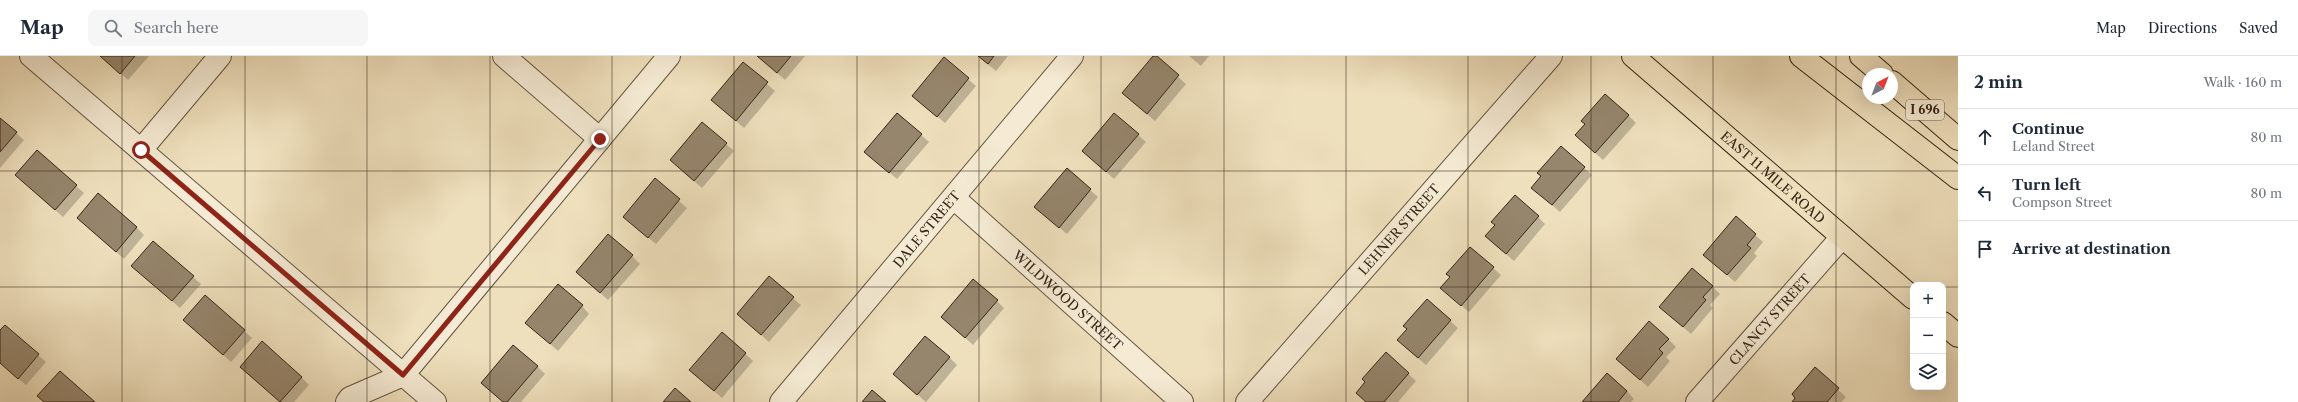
<!DOCTYPE html>
<meta charset="utf-8">
<style>
:root{--surface:#fff;--page:#f6f6f7;--text:#1f2937;--muted:#747a83;--line:#e0e1e3}
body{margin:0;font-family:"Libre Caslon Text",serif;background:var(--page);color:var(--text)}
.controls{position:absolute;right:12px;bottom:12px;display:grid;overflow:hidden;border-radius:8px;box-shadow:0 4px 16px #0002}
.controls button{width:36px;height:36px;display:grid;place-items:center;padding:0;border:0;border-bottom:1px solid var(--line);background:var(--surface);color:var(--text);font:20px sans-serif}
.compass{position:absolute;left:1862px;top:12px;width:36px;height:36px;border-radius:50%;background:var(--surface);box-shadow:0 4px 16px #0002;rotate:42deg}
.stop{position:absolute;width:12px;height:12px;margin:-9px;border:3px solid #8f2418;border-radius:50%;background:#fff}
.stop.end{background:#8f2418;border-color:#fff;box-shadow:0 1px 4px #0008}
.list{margin:0;padding:0;list-style:none}
h2{display:flex;justify-content:space-between;align-items:center;height:52px;margin:0;padding:0 16px;font-size:17px}
h2 small{font-size:13px;font-weight:400;color:var(--muted)}
.list li{display:grid;grid-template-columns:26px 1fr auto;gap:12px;align-items:center;box-sizing:border-box;height:56px;padding:0 16px;border-top:1px solid var(--line)}
.list b{display:block;font-size:15px;white-space:nowrap}
.list p{margin:0;font-size:13px;white-space:nowrap;color:var(--muted)}
.list em{font-size:13px;font-style:normal;color:var(--muted)}
.icon{flex:none;width:22px;height:22px;fill:none;stroke:currentColor;stroke-width:2;stroke-linecap:round;stroke-linejoin:round}
.map{position:relative;flex:none;width:1958px;height:346px;overflow:hidden}
header{display:flex;align-items:center;gap:24px;box-sizing:border-box;height:56px;padding:0 20px;background:var(--surface);border-bottom:1px solid var(--line)}
header strong{font-size:19px}
nav{display:flex;gap:22px;margin-inline-start:auto;font-size:14px}
.search{width:280px;height:36px;background:var(--page);display:flex;align-items:center;gap:10px;box-sizing:border-box;padding:0 14px;border-radius:8px;color:var(--muted);font-size:15px}
main{display:flex}
aside{flex:1;background:var(--surface)}
.map>svg:first-child{display:block}
.shadow{fill:#0003}
.building{fill:#96866d;stroke:#352517}
.lines{fill:none;stroke-linecap:round;stroke-linejoin:round}
.minor-casing{stroke:#645440;stroke-width:24}
.major-casing{stroke:#352517;stroke-width:24}
.highway-casing{stroke:#352517;stroke-width:24}
.minor{stroke:#f5ebd4;stroke-width:22}
.major{stroke:#efe0bd;stroke-width:22}
.highway{stroke:#efe0bd;stroke-width:22}
.route{stroke:#8f2418;stroke-width:5}
.grid{fill:none;stroke:#352517;stroke-width:1;stroke-opacity:0.55}
.labels{text-anchor:middle;stroke-width:3;stroke-linejoin:round;paint-order:stroke}
.shield{fill:#f5ebd4;stroke:#6f6050;stroke-width:1}
.shield-label{font-size:12px;font-weight:bold;fill:#352517}
.street-label{font-size:13px;fill:#352517;stroke:#f5ebd4}
</style>
<header>
<strong>Map</strong>
<div class="search"><svg class="icon" aria-label="search" viewBox="0 0 24 24"><circle cx="10" cy="10" r="6"/><path d="M15 15l6 6"/></svg>Search here</div>
<nav><a>Map</a><a>Directions</a><a>Saved</a></nav>
</header>
<main>
<div class="map">
<svg width="1958" height="346" viewBox="0 0 1958 346">
<rect width="100%" height="100%" fill="#efe0bd"/>
<filter id="stains"><feTurbulence type="fractalNoise" baseFrequency=".005" numOctaves="4"/><feColorMatrix values="0 0 0 0 .2 0 0 0 0 .09 0 0 0 0 .02 0 0 0 .5 -.17"/></filter>
<radialGradient id="worn" r=".72"><stop offset=".6" stop-color="#630" stop-opacity="0"/><stop offset="1" stop-color="#630" stop-opacity=".3"/></radialGradient>
<!-- shadow -->
<g class="shadow">
<polygon points="101,0 149,0 128,24"/>
<polygon points="758,0 805,0 785,24"/>
<polygon points="978,0 1008,0 996,15"/>
<polygon points="1155,0 1186,28 1155,65 1131,44"/>
<polygon points="1189,0 1209,0 1201,10"/>
<polygon points="944,3 976,30 945,67 921,47"/>
<polygon points="743,7 775,35 744,72 712,44"/>
<polygon points="1628,59 1636,67 1603,104 1584,87 1586,68"/>
<polygon points="0,63 24,84 0,112"/>
<polygon points="921,79 929,86 897,123 873,103"/>
<polygon points="1138,79 1146,86 1114,123 1083,95"/>
<polygon points="726,88 734,95 702,132 678,111"/>
<polygon points="1584,112 1592,119 1560,156 1540,139 1542,121"/>
<polygon points="1067,114 1098,141 1067,178 1043,158"/>
<polygon points="655,124 687,152 656,188 632,168"/>
<polygon points="24,126 76,130 84,137 63,161"/>
<polygon points="1538,161 1545,168 1514,205 1494,188"/>
<polygon points="78,162 136,171 144,179 124,203"/>
<polygon points="1736,162 1763,186 1754,197 1757,200 1735,226 1712,206"/>
<polygon points="632,200 640,208 608,244 577,216"/>
<polygon points="1493,212 1501,219 1469,256 1449,239"/>
<polygon points="140,217 193,221 201,228 180,252"/>
<polygon points="769,222 801,249 769,286 738,258"/>
<polygon points="1712,230 1720,238 1710,249 1713,252 1691,278 1668,258"/>
<polygon points="205,240 252,282 231,306 192,271"/>
<polygon points="997,245 1004,252 973,289 942,261"/>
<polygon points="582,250 589,258 558,295 534,274"/>
<polygon points="1450,265 1458,272 1426,309 1406,292 1408,273"/>
<polygon points="5,270 46,306 26,329 0,307 0,276"/>
<polygon points="722,277 753,305 722,342 698,321"/>
<polygon points="1668,283 1676,291 1666,301 1670,305 1648,331 1617,303"/>
<polygon points="1386,297 1416,325 1398,346 1366,346"/>
<polygon points="949,301 957,309 926,346 894,318"/>
<polygon points="537,310 545,318 521,346 503,346"/>
<polygon points="1815,313 1846,341 1841,346 1793,346"/>
<polygon points="249,318 301,321 309,329 294,346 281,346"/>
<polygon points="1627,335 1634,343 1631,346 1583,346"/>
</g>
<!-- building -->
<g class="building">
<polygon points="100,0 135,0 120,18"/>
<polygon points="757,0 791,0 777,17"/>
<polygon points="978,0 994,0 988,8"/>
<polygon points="1153,0 1157,0 1179,19 1147,58 1122,37"/>
<polygon points="944,1 969,22 937,61 912,40"/>
<polygon points="743,6 768,26 736,65 711,44"/>
<polygon points="1605,38 1629,59 1595,97 1575,79 1585,68 1581,65"/>
<polygon points="897,57 922,78 889,117 864,96"/>
<polygon points="1114,57 1139,78 1106,116 1082,95"/>
<polygon points="0,62 17,76 0,96"/>
<polygon points="702,66 727,87 694,125 670,104"/>
<polygon points="1561,90 1585,111 1552,149 1531,132 1541,120 1537,117"/>
<polygon points="37,94 77,129 55,154 15,119"/>
<polygon points="1067,112 1091,133 1059,172 1034,151"/>
<polygon points="655,122 680,143 648,182 623,161"/>
<polygon points="98,137 137,171 116,196 77,162"/>
<polygon points="1515,139 1539,160 1506,198 1485,180 1495,169 1491,166"/>
<polygon points="1736,160 1756,178 1747,189 1751,192 1727,219 1703,199"/>
<polygon points="608,178 633,199 600,237 576,216"/>
<polygon points="153,185 194,220 172,245 131,210"/>
<polygon points="1470,191 1494,211 1461,250 1440,232 1450,221 1446,218"/>
<polygon points="1692,212 1713,230 1703,241 1706,244 1683,271 1659,251"/>
<polygon points="769,220 794,241 761,279 737,258"/>
<polygon points="973,223 998,244 965,282 941,261"/>
<polygon points="558,228 583,249 550,288 525,267"/>
<polygon points="205,239 245,274 223,299 183,264"/>
<polygon points="1427,243 1451,264 1418,302 1397,284 1407,273 1403,270"/>
<polygon points="1649,265 1669,283 1659,293 1663,297 1640,324 1616,303"/>
<polygon points="5,269 39,298 18,323 0,307 0,274"/>
<polygon points="722,276 746,297 714,335 689,314"/>
<polygon points="925,280 950,301 917,339 893,318"/>
<polygon points="262,285 302,321 280,346 240,311"/>
<polygon points="513,289 538,310 507,346 503,346 481,327"/>
<polygon points="1386,296 1409,317 1384,346 1366,346 1356,337 1365,326 1362,323"/>
<polygon points="1815,311 1839,332 1827,346 1792,346 1795,342 1792,338"/>
<polygon points="60,315 95,346 44,346 37,340"/>
<polygon points="1607,317 1627,335 1618,346 1582,346"/>
<polygon points="675,332 691,346 663,346"/>
<polygon points="872,334 886,346 862,346"/>
</g>
<g class="lines">
<defs>
<g id="minor">
<polyline points="31,0 435,346"/>
<polyline points="504,0 600,83"/>
<polyline points="141,94 220,0"/>
<path id="s1" d="M954,142L1182,346"/>
<polyline points="347,346 350,342 403,319 669,0"/>
<path id="s2" d="M781,346L1072,0"/>
<path id="s3" d="M1247,346L1551,0"/>
<path id="s4" d="M1697,346L1842,181"/>
</g>
<g id="major">
<path id="s5" d="M1633,0L1913,242"/>
<polyline points="1943,267 1958,280"/>
</g>
<g id="highway">
<polyline points="1801,0 1958,122"/>
<polyline points="1861,0 1882,18"/>
<polyline points="1892,26 1958,83"/>
</g>
</defs>
<!-- minor casing -->
<use href="#minor" class="minor-casing"/>
<!-- major casing -->
<use href="#major" class="major-casing"/>
<!-- highway casing -->
<use href="#highway" class="highway-casing"/>
<!-- minor -->
<use href="#minor" class="minor"/>
<!-- major -->
<use href="#major" class="major"/>
<!-- highway -->
<use href="#highway" class="highway"/>
</g>
<g class="lines">
<!-- route -->
<polyline class="route" points="141,94 403,319 600,83"/>
</g>
<!-- grid -->
<path class="grid" d="M122,0V346M245,0V346M367,0V346M490,0V346M612,0V346M734,0V346M857,0V346M979,0V346M1101,0V346M1224,0V346M1346,0V346M1468,0V346M1591,0V346M1713,0V346M1836,0V346M0,115H1958M0,231H1913M1943,231H1958"/>
<g class="labels">
<!-- shield labels -->
<rect class="shield" x="1906" y="44" width="38" height="20" rx="3"/>
<g class="shield-label">
<text x="1925" y="58">I 696</text>
</g>
<!-- street labels -->
<g class="street-label">
<text dy="5" stroke="none"><textPath href="#s5" startOffset="185">EAST 11 MILE ROAD</textPath></text>
<text dy="5" stroke="none"><textPath href="#s2" startOffset="226">DALE STREET</textPath></text>
<text dy="5" stroke="none"><textPath href="#s3" startOffset="230">LEHNER STREET</textPath></text>
<text dy="5" stroke="none"><textPath href="#s1" startOffset="153">WILDWOOD STREET</textPath></text>
<text dy="5" stroke="none"><textPath href="#s4" startOffset="110">CLANCY STREET</textPath></text>
</g>
</g>
<rect width="100%" height="100%" filter="url(#stains)"/>
<rect width="100%" height="100%" fill="url(#worn)"/>
</svg>
<div class="controls">
<button>+</button>
<button>−</button>
<button><svg class="icon" aria-label="layers" viewBox="0 0 24 24"><path d="M12 4l9 5-9 5-9-5zM3 14l9 5 9-5"/></svg></button>
</div>
<svg class="compass" viewBox="-18 -18 36 36"><path d="M0-13l5 13h-10z" fill="#e53935"/><path d="M0 13l5-13h-10z" fill="#747a83"/></svg>
<div class="stop" style="left:141px;top:94px"></div>
<div class="stop end" style="left:600px;top:83px"></div>
</div>
<aside>
<h2>2 min<small>Walk · 160 m</small></h2>
<ul class="list">
<li><svg class="icon" aria-label="ahead" viewBox="0 0 24 24"><path d="M12 20V5M6 11l6-6 6 6"/></svg><div><b>Continue</b><p>Leland Street</p></div><em>80 m</em></li>
<li><svg class="icon" aria-label="left" viewBox="0 0 24 24"><path d="M17 20v-9H6M10 6l-5 5 5 5"/></svg><div><b>Turn left</b><p>Compson Street</p></div><em>80 m</em></li>
<li><svg class="icon" aria-label="arrive" viewBox="0 0 24 24"><path d="M6 21V4h12l-3 4 3 4H6"/></svg><div><b>Arrive at destination</b></div></li>
</ul>
</aside>
</main>
